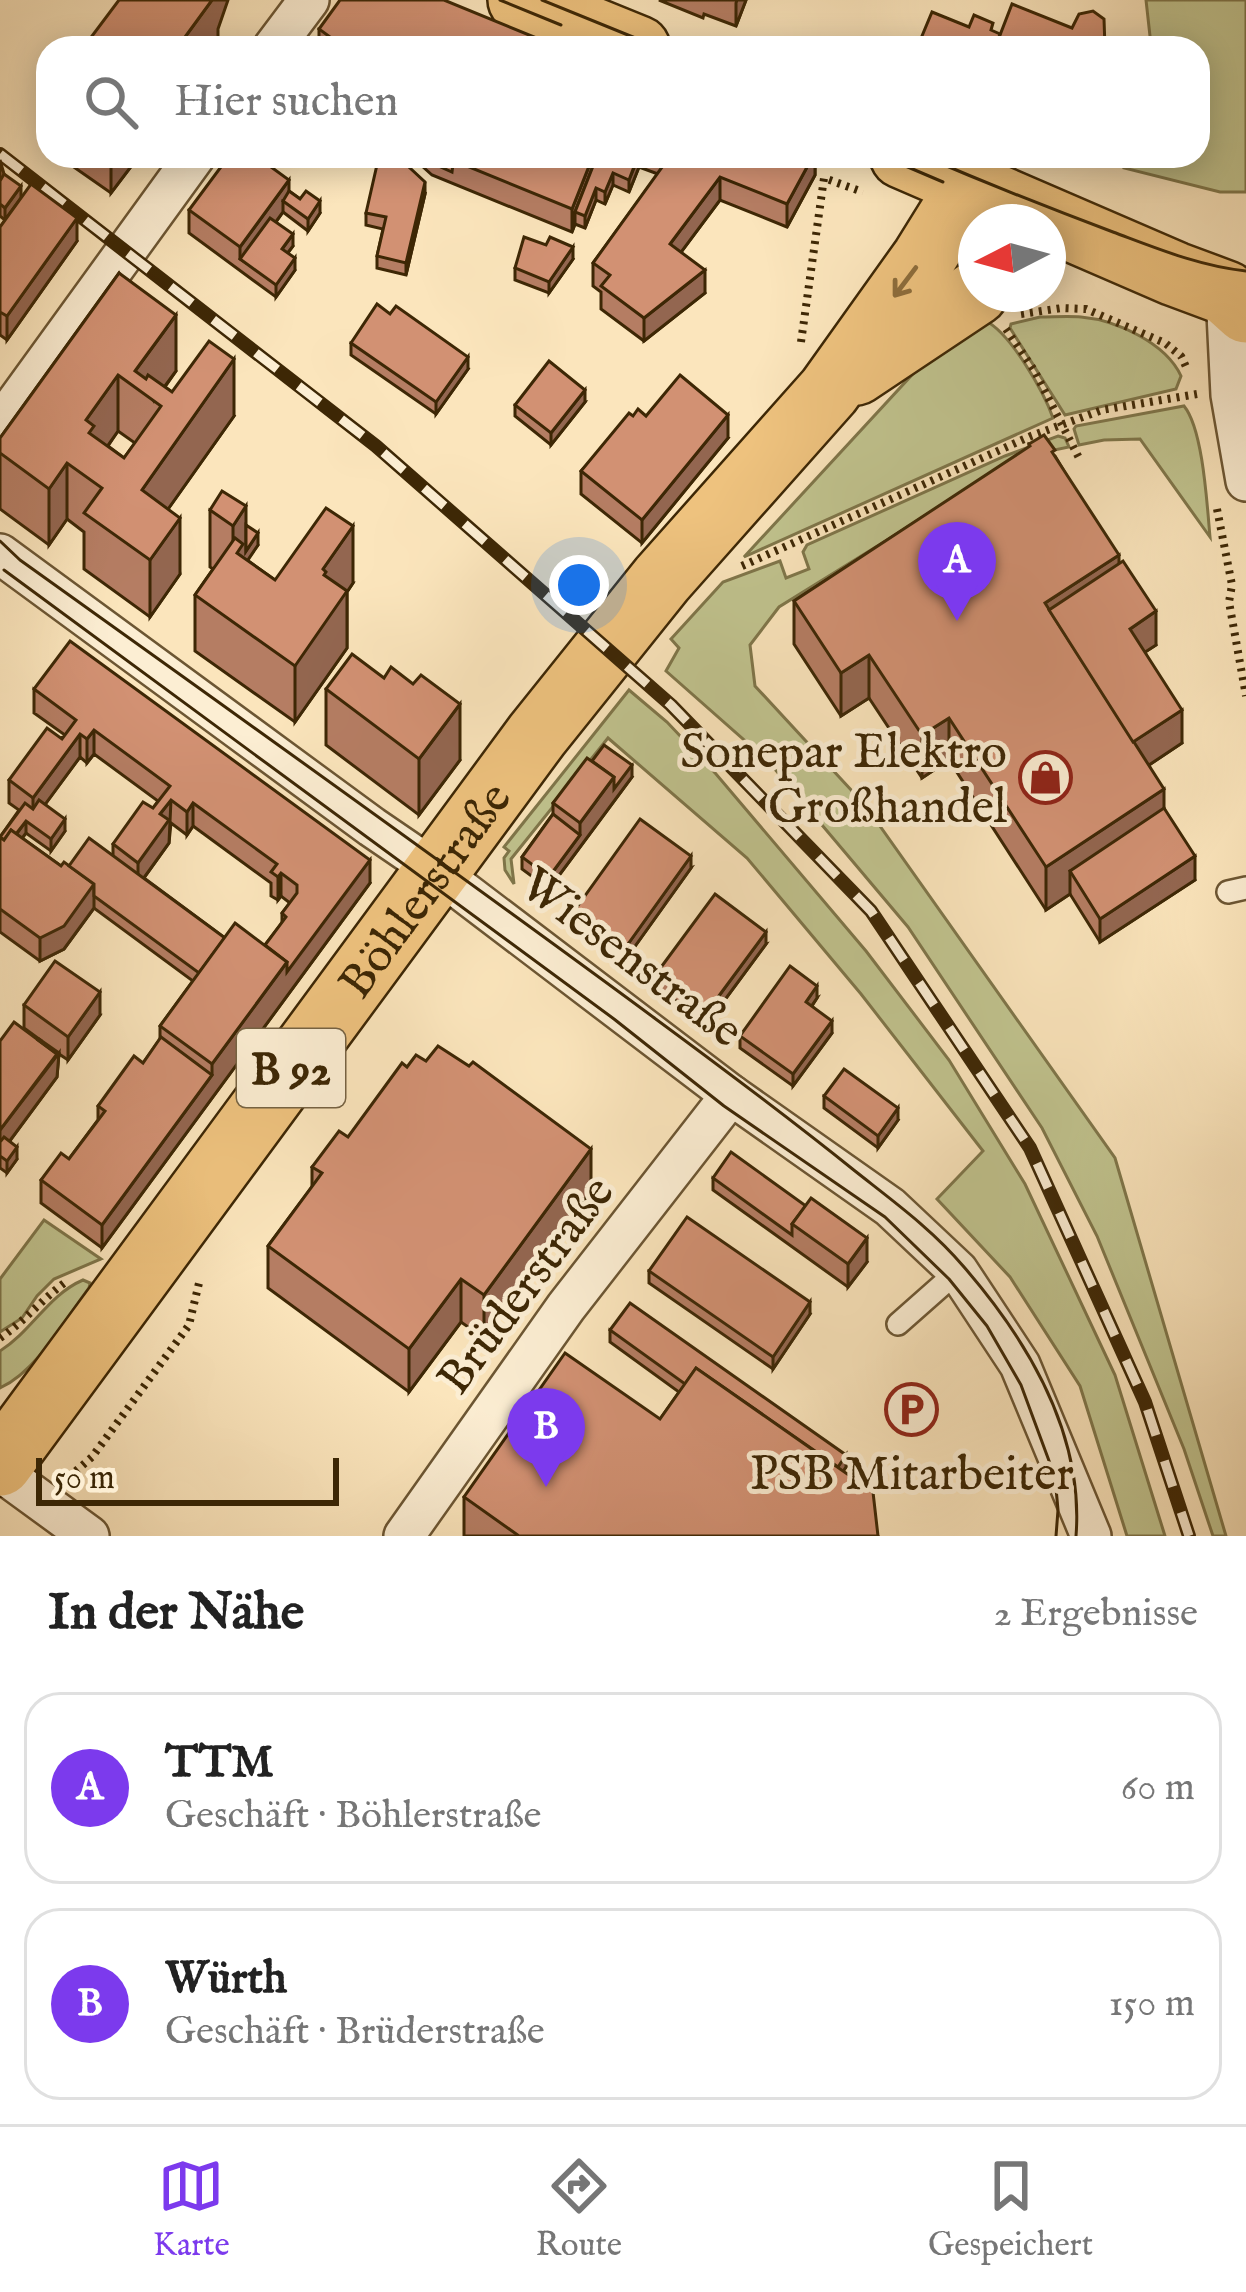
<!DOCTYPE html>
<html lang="de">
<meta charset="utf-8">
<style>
:root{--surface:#fff;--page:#f6f6f6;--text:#222;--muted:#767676;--line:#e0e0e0;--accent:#7c3aed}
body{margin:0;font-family:"IM FELL English",serif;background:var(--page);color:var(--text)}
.compass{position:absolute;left:958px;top:204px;width:108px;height:108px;border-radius:50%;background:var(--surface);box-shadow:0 6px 30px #0003;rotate:264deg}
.scale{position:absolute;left:36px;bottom:30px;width:303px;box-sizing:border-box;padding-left:12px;border:6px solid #3d2705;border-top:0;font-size:33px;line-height:42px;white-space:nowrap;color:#3d2705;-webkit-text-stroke:9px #fceed3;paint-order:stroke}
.you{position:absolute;left:579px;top:585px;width:42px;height:42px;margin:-30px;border:9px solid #fff;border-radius:50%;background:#1a73e8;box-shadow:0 0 0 18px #1a73e833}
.badge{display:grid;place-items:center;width:78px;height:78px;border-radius:50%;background:var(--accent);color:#fff;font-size:39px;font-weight:700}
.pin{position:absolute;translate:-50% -99px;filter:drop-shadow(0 3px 6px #0008)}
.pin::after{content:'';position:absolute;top:63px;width:42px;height:36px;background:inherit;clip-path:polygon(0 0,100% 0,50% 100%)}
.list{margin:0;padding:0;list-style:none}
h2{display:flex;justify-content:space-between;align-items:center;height:156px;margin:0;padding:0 48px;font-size:51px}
h2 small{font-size:39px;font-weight:400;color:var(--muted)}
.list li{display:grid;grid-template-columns:78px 1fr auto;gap:36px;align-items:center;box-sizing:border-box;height:192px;margin:0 24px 24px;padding:0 24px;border:3px solid var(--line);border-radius:36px}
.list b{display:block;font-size:45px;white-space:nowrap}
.list p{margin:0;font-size:39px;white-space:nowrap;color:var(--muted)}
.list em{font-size:39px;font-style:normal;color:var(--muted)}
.icon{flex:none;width:66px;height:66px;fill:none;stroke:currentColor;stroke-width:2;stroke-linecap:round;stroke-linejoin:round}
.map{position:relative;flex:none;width:1246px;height:1536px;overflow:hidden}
.search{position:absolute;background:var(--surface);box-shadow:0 6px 30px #0003;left:36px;right:36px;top:36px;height:132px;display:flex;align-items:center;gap:30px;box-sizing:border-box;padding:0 42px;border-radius:36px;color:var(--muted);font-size:45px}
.sheet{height:588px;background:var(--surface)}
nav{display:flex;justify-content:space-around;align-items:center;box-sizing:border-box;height:168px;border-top:3px solid var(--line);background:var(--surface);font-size:33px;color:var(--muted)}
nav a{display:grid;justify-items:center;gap:6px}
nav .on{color:var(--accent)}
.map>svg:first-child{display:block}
.green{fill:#c1c48f;stroke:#7f764a;stroke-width:3}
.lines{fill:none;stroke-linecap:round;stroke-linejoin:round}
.service-casing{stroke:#6c5633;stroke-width:26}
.minor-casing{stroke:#6c5633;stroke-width:44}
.primary-casing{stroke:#3d2705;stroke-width:68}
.path{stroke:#3d2705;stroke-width:8;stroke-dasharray:3 6;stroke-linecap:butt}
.service{stroke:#fceed3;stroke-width:21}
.minor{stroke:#fceed3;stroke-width:39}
.primary{stroke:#eec27e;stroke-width:63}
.tram{stroke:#3d2705;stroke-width:3}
.rail-casing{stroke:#3d2705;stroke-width:14}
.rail{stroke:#fceed3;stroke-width:9;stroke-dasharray:27;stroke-linecap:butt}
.wall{fill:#b57d63;stroke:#3d2705;stroke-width:3;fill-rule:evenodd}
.shaded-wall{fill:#936650;stroke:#3d2705;stroke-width:3}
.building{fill:#d29173;stroke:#3d2705;stroke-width:3;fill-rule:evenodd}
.oneway{stroke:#8d6d3b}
.labels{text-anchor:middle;stroke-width:10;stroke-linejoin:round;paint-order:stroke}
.shield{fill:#fceed3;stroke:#766343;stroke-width:3}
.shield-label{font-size:45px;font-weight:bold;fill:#3d2705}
.poi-label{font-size:48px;fill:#3d2705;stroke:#fceed3;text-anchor:end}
.street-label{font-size:48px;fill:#3d2705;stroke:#fceed3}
</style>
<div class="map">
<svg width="1246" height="1536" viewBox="0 0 1246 1536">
<rect width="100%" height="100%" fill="#fbe5bc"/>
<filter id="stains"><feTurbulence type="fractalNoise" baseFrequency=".00167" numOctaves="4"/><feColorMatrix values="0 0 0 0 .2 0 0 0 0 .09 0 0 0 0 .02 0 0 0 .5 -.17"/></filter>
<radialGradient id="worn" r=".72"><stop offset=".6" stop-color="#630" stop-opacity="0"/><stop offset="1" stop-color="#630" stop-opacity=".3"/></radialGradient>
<!-- green -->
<g class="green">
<polygon points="1146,0 1246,0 1246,192 1220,192 1124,168 1126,156 1198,156 1198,48 1147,48 1150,36"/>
<path d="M1040,317C1053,317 1068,316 1081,317C1116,320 1166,343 1181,376L1176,389L1065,415L1010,328L1011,324Z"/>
<path d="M986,321C1011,334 1044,392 1053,418L744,557L923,363Z"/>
<path d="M1184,406C1203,429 1207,504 1210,537L1140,439L1104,440L1079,445L1074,429L1076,426Z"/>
<polygon points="1058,436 1065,438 1069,447 1021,457 779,607 750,645 755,686 865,805 1115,1158 1226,1536 1213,1536 1184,1449 1097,1236 1042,1128 908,927 768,761 666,671 679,648 671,639 723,582 780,561 786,578 809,569 803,552 807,545 1005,456"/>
<polygon points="629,690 667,722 716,774 866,951 949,1060 1025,1184 1115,1375 1165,1536 1127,1536 1080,1386 1010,1277 937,1199 983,1151 861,994 747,858 608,738 511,859 514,884 505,870 504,858 509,851 504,847"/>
<polygon points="44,1220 101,1259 54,1279 37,1296 22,1318 0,1332 0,1279"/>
<path d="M83,1280L90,1283L89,1288C65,1320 37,1371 0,1388V1351C32,1331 48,1295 83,1280Z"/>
</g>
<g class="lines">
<defs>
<g id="service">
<polyline points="1228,892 1246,888"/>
<polyline points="898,1324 958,1271"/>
</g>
<g id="minor">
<polyline points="273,48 309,0"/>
<polyline points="1226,293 1231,395 1246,481"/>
<polyline points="0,425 195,156"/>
<polyline points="0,554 372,827 435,870 731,1095 890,1207 958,1271 1020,1365 1091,1536"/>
<polyline points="0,1471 89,1536"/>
<polyline points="404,1536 566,1307 731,1095"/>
</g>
<g id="primary">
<polyline points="520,0 638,48"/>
<polyline points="902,156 1175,274 1226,293 1246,311"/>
<polyline points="856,373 976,293"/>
<path id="s1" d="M0,1464L537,735L662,579L829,391L924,258L970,184"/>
</g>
</defs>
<!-- service casing -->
<use href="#service" class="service-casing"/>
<!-- minor casing -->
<use href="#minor" class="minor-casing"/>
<!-- primary casing -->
<use href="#primary" class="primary-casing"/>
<!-- path -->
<g class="path">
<polyline points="1021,314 1062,308 1086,309 1165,343 1181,356 1188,371"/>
<polyline points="1006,329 1034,370 1079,458"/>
<polyline points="801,342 824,178 863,192"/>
<polyline points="1217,509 1232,585 1229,602 1246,696"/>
<polyline points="742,566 1031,436 1102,410 1197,394"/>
<path d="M0,1338C25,1321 43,1298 67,1281"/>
<polyline points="69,1477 92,1457 189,1325 199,1283"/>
</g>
<!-- service -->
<use href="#service" class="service"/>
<!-- minor -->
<use href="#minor" class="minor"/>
<!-- primary -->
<use href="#primary" class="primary"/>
<!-- tram -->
<g class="tram">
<polyline points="500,0 561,25"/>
<polyline points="542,0 660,48"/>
<polyline points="882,156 943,182"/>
<path d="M923,156C986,183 1049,208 1113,232C1156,248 1199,266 1246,271"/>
<path d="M0,541L20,560C231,711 443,862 653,1017C721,1067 789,1118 855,1171C893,1201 933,1230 964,1267C1029,1342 1084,1435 1076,1536"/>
<polyline points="4,570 614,1019 724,1106 885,1217 949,1279 987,1326 1021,1385 1055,1477 1058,1510 1056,1536"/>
</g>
<defs>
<polyline id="rail" points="0,154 376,446 671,705 871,911 1030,1148 1145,1402 1189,1536"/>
</defs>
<!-- rail casing -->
<use href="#rail" class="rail-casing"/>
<!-- rail -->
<use href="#rail" class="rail"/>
</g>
<!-- wall -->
<g class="wall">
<polygon points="659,0 746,0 736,26 704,14 703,18"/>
<polygon points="319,29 561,48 319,48"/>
<polygon points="58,156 139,156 111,193"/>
<polygon points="411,156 815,156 815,175 787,227 720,200 681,252 705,293 644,341 601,309 601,292 593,286 593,263 658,174 639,167 629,192 613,185 605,204 596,200 585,228 575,224 572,232 432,175"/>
<polygon points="1059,156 1099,156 1096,163"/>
<polygon points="0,160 4,174 21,197 77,241 7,340 0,335 0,227 5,220 0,216"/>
<polygon points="289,191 320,213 308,231 283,212 276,222 293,246 288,253 295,270 276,297 189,233 189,210"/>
<polygon points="425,194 406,275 377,268 377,256 383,229 366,225 366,213"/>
<polygon points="546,245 573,259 549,293 515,280 515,268"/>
<path d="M119,273L176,371L165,387L172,392L234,416L168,509L180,574L150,617L84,569V532L67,519L49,545L0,509V438ZM118,431L135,443L124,458L108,446Z"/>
<polygon points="351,343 468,369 436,414 351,355"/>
<polygon points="585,402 551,445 515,416 515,405"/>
<polygon points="633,416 646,416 728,438 642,543 581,494 581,471"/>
<polygon points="1029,444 1055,456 1119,564 1156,645 1145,652 1182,743 1149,765 1164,808 1195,880 1100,942 1070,894 1046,910 949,760 922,778 869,698 841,716 794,644 794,601 1029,448"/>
<polygon points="210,510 246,525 258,545 247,560 275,580 353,583 347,592 347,648 295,722 195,651 195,595 213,569 210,567"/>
<polygon points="384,678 460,760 419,815 326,745 326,689"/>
<path d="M34,689L370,883L102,1248L41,1203V1180L69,1159L98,1120V1106L143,1063L160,1039V1026L193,981L94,908L64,949L40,961L0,932V837L19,810L9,803V780L65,735L34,713ZM94,754L158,801L153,808L113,844V855L69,866H61L22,838L26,833L51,851L65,831L45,804L80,757L87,763ZM171,823L187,835L193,826L271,883V896L278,900L281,896L290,903L282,913V923L265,945L225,938L144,878L169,843Z"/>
<polygon points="592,761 632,777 549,889 522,869 522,857 553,814 553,803"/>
<polygon points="691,868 623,963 572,926 572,914"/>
<polygon points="766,944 707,1024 656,986 656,974"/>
<polygon points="817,998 812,1006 832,1033 793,1086 740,1048 740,1036"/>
<polygon points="24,1005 100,1015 68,1060 59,1054 57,1077 9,1142 17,1159 7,1173 0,1168 0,1041 39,1039 24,1028"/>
<polygon points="824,1096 898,1120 878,1148 824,1108"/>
<polygon points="348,1137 591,1191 484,1338 461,1322 409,1392 268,1288 268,1246 312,1187 312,1167"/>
<polygon points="713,1178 867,1262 848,1287 713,1190"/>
<polygon points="649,1271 810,1314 773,1369 649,1283"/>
<polygon points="610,1330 846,1467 843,1471 878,1536 464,1536 464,1497 660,1419 679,1392 610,1342"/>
</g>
<!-- shaded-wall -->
<g class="shaded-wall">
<polygon points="212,0 228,0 218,29 218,48 177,48"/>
<polygon points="737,0 746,0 736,26 736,3"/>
<polygon points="111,156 139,156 111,193"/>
<polygon points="593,156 597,156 575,212 575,224 572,232 572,209"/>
<polygon points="639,156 639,167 629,192 629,180"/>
<polygon points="813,156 815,156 815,175 787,227 787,204"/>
<polygon points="613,173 613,185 605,204 605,192"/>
<polygon points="720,177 720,200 670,267 670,244"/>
<polygon points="289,180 289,203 283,201 283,212 246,263 240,259 240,247"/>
<polygon points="425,182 425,194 406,275 406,263"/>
<polygon points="21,186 21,198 5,220 5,208"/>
<polygon points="596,188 596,200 585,228 585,216"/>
<polygon points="320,201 320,213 308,231 308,219"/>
<polygon points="77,218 77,241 7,340 7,316"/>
<polygon points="293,234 293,246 282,260 282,249"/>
<polygon points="573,247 573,259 549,293 549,282"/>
<polygon points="295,258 295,270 276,297 276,285"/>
<polygon points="705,270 705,293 644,341 644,318"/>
<polygon points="176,315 176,371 154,401 135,371"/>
<polygon points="468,357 468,369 436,414 436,402"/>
<polygon points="234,359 234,416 142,546 142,490"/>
<polygon points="118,375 118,431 94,465 86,420"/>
<polygon points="585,390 585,402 551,445 551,433"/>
<polygon points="728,415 728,438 642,543 642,520"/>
<polygon points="67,463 67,519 49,545 49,489"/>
<polygon points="246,506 246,551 258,533 258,545 233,582 233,526"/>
<polygon points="180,518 180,574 150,617 150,560"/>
<polygon points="353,526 353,583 347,592 347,648 295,722 295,666 323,569"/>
<polygon points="1119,555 1119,597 1060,636 1045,603"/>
<polygon points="1156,611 1156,645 1130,662 1130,629"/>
<polygon points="869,655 869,698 841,716 841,673"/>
<polygon points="460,704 460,760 419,815 419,759"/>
<polygon points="1182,710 1182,743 1131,777 1131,743"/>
<polygon points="949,718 949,760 922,778 922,735"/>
<polygon points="94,730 94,754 87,763 87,739"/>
<polygon points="80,734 80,757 33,821 33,798"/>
<polygon points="632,765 632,777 549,889 549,877 580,835 580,823 614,777"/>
<polygon points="1164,789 1164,832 1070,871 1070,894 1046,910 1046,867"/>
<polygon points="171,800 169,843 138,886 138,863 160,814"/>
<polygon points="193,803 193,826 187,835 187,812"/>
<polygon points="65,819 65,831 51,851 51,839"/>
<polygon points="26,821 26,833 4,863 4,851"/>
<polygon points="691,856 691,868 623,963 623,951"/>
<polygon points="1195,856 1195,880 1100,942 1100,919"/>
<polygon points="370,860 370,883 102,1248 102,1225 212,1075 212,1064 287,962"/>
<polygon points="281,873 281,896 278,900 278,877"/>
<polygon points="94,884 94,908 64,949 40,961 40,938"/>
<polygon points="766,932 766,944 707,1024 707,1012"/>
<polygon points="817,986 817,998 806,1014 806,1002"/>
<polygon points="100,992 100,1015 68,1060 68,1037"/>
<polygon points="832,1021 832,1033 793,1086 793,1074"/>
<polygon points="59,1053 57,1077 0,1154 0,1130"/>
<polygon points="898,1108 898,1120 878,1148 878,1136"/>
<polygon points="17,1147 17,1159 7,1173 7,1161"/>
<polygon points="591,1149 591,1191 484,1338 484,1295"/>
<polygon points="867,1238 867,1262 848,1287 848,1264"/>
<polygon points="461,1279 461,1322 409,1392 409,1349"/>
<polygon points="810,1302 810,1314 773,1369 773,1357"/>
<polygon points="846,1455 846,1467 825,1497 825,1485"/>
</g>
<!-- building -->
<g class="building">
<polygon points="119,0 212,0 177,48 83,48"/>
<polygon points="340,0 444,0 561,48 405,48 389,41 381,43 382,48 345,48 319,29"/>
<polygon points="1012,4 1072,28 1079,14 1093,11 1104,19 1105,48 995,48"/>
<polygon points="932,12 969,27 974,15 993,23 991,30 1000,34 995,48 917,48"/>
<polygon points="229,156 256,156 289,180 240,247 189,210"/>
<polygon points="379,156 397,156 425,182 406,263 377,256 386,217 366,213"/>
<polygon points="435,156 454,156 452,172 432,163"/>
<polygon points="454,156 593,156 572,209 452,160"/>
<polygon points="597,156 638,156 629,180 613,173 605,192 596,188 585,216 575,212"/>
<polygon points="670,156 813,156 787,204 720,177 670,244 705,270 644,318 601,286 610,275 593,263"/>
<polygon points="4,174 21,186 5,208 0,204 0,181"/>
<polygon points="31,184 77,218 7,316 0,312 0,227"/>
<polygon points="289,191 300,199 306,191 320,201 308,219 283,201"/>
<polygon points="270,218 293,234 282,249 295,258 276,285 240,259"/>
<polygon points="524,237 546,245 550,237 573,247 549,282 515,268"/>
<path d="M119,273L176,315L135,371L146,379L148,375L172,392L209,341L234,359L142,490L180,518L150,560L84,513L102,488L67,463L49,489L0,453V438ZM118,375L161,406L124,458L89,433L94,426L86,420Z"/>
<polygon points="377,304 390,314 396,306 468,357 436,402 351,343"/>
<polygon points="549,361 585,390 551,433 515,405"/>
<polygon points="680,375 728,415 642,520 581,471 629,413 633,416 638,409 646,416"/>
<polygon points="1044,435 1055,450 1052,452 1119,555 1045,603 1164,789 1046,867 949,718 922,735 869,655 841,673 794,601 1030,446 1029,444"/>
<polygon points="222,491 246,506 233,526 210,510"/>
<polygon points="326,508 353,526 323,569 326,572 324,575 347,591 295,666 195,595 235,538 243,544 237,553 275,580"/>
<polygon points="246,525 258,533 246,551"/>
<polygon points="1123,561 1156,611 1130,629 1182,710 1133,742 1049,610"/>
<polygon points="70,641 370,860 287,972 287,962 265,945 286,917 282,913 297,893 297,885 281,873 278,877 271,872 277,864 193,803 187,812 171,800 160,814 169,820 138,863 113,844 143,802 153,808 170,786 94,730 87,739 80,734 33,798 9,780 47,728 62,739 76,720 34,689"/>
<polygon points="352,654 384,678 391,667 413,684 421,675 460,704 419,759 326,689"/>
<polygon points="604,745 632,765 614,789 614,777 592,761"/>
<polygon points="587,758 614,777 580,823 553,803"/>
<polygon points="39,800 65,819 51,839 26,821 16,834 11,830 4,840 0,837 25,803 33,809"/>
<polygon points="1164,808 1195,856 1100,919 1070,871"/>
<polygon points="553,814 580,835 549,877 522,857"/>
<polygon points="640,819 691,856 623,951 572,914"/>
<polygon points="11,830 61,866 64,862 94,884 64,926 40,938 0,909 0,837 4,840"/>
<polygon points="89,838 225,938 199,973 94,896 94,884 69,866"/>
<polygon points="715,894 766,932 707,1012 656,974"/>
<polygon points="235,923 287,962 212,1064 160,1026"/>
<polygon points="55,961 100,992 68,1037 24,1005"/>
<polygon points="790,966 817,986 806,1002 832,1021 793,1074 740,1036"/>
<polygon points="14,1022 57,1054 0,1130 0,1041"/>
<polygon points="161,1037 212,1075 102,1225 41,1180 61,1153 69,1159 105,1111 98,1106 134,1056 143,1063"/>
<polygon points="39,1039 59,1053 57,1057 57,1054 38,1040"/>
<polygon points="438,1046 469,1066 473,1062 591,1149 484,1295 461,1279 409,1349 268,1246 322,1173 312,1167 339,1131 348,1137 402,1063 407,1067 416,1055 426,1061"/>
<polygon points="844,1069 898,1108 878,1136 824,1096"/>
<polygon points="4,1137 17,1147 7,1161 0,1156 0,1142"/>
<polygon points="731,1152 806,1206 792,1224 792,1235 713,1178"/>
<polygon points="811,1198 867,1238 848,1264 792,1224"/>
<polygon points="687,1217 810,1302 773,1357 649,1271"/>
<polygon points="630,1303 846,1455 838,1467 696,1368 685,1384 610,1330"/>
<polygon points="565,1353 660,1419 696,1368 873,1492 878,1536 519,1536 464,1497"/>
</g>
<!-- one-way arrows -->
<defs><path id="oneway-shaft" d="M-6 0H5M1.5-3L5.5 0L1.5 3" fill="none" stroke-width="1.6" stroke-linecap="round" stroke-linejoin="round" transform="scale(3)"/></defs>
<use class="oneway" href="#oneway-shaft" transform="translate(905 282) rotate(127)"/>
<!-- icons -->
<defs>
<symbol id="shop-ring" viewBox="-11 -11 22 22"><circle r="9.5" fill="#fceed3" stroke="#8f2418" stroke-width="1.5"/><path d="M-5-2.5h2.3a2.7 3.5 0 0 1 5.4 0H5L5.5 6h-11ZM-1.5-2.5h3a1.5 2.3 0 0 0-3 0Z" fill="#8f2418"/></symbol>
<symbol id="parking-ring" viewBox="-11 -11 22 22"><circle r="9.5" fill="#fceed3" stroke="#8f2418" stroke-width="1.5"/><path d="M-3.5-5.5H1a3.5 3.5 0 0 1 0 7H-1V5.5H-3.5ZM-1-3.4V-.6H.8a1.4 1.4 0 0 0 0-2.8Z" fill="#8f2418"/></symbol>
</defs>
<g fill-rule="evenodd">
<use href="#shop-ring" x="1016" y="748" width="59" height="59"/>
<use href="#parking-ring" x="882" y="1380" width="59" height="59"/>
</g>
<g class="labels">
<!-- shield labels -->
<rect class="shield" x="237" y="1029" width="108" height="78" rx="9"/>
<g class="shield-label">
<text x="291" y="1084">B 92</text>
</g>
<!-- poi labels -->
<g class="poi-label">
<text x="1007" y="767">Sonepar Elektro<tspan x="1007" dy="55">Großhandel</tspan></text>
<text x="912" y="1489" text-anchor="middle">PSB Mitarbeiter</text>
</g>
<!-- street labels -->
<g class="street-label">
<text dy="17" stroke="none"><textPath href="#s1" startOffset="714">Böhlerstraße</textPath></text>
<text transform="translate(633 956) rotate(37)" y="17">Wiesenstraße</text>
<text transform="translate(524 1284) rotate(-53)" y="17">Brüderstraße</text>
</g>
</g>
<rect width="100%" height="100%" filter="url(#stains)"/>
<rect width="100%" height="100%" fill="url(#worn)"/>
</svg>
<svg class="compass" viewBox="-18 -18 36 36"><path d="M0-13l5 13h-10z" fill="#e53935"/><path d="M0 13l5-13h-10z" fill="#767676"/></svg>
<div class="scale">50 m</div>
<div class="you"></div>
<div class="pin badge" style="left:957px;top:621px">A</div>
<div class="pin badge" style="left:546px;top:1487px">B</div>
<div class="search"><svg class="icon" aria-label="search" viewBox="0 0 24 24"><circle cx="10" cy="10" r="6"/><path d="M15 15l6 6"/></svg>Hier suchen</div>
</div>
<section class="sheet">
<h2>In der Nähe<small>2 Ergebnisse</small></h2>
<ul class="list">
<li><span class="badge">A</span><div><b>TTM</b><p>Geschäft · Böhlerstraße</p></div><em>60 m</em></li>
<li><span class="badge">B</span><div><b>Würth</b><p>Geschäft · Brüderstraße</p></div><em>150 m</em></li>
</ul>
</section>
<nav>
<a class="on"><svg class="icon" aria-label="map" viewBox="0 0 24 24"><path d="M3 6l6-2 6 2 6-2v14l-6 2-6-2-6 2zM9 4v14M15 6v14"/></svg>Karte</a>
<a><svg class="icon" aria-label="directions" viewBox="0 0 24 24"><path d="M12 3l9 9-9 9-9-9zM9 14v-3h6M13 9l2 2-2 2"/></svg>Route</a>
<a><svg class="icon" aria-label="saved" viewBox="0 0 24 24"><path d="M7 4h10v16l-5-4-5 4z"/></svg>Gespeichert</a>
</nav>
